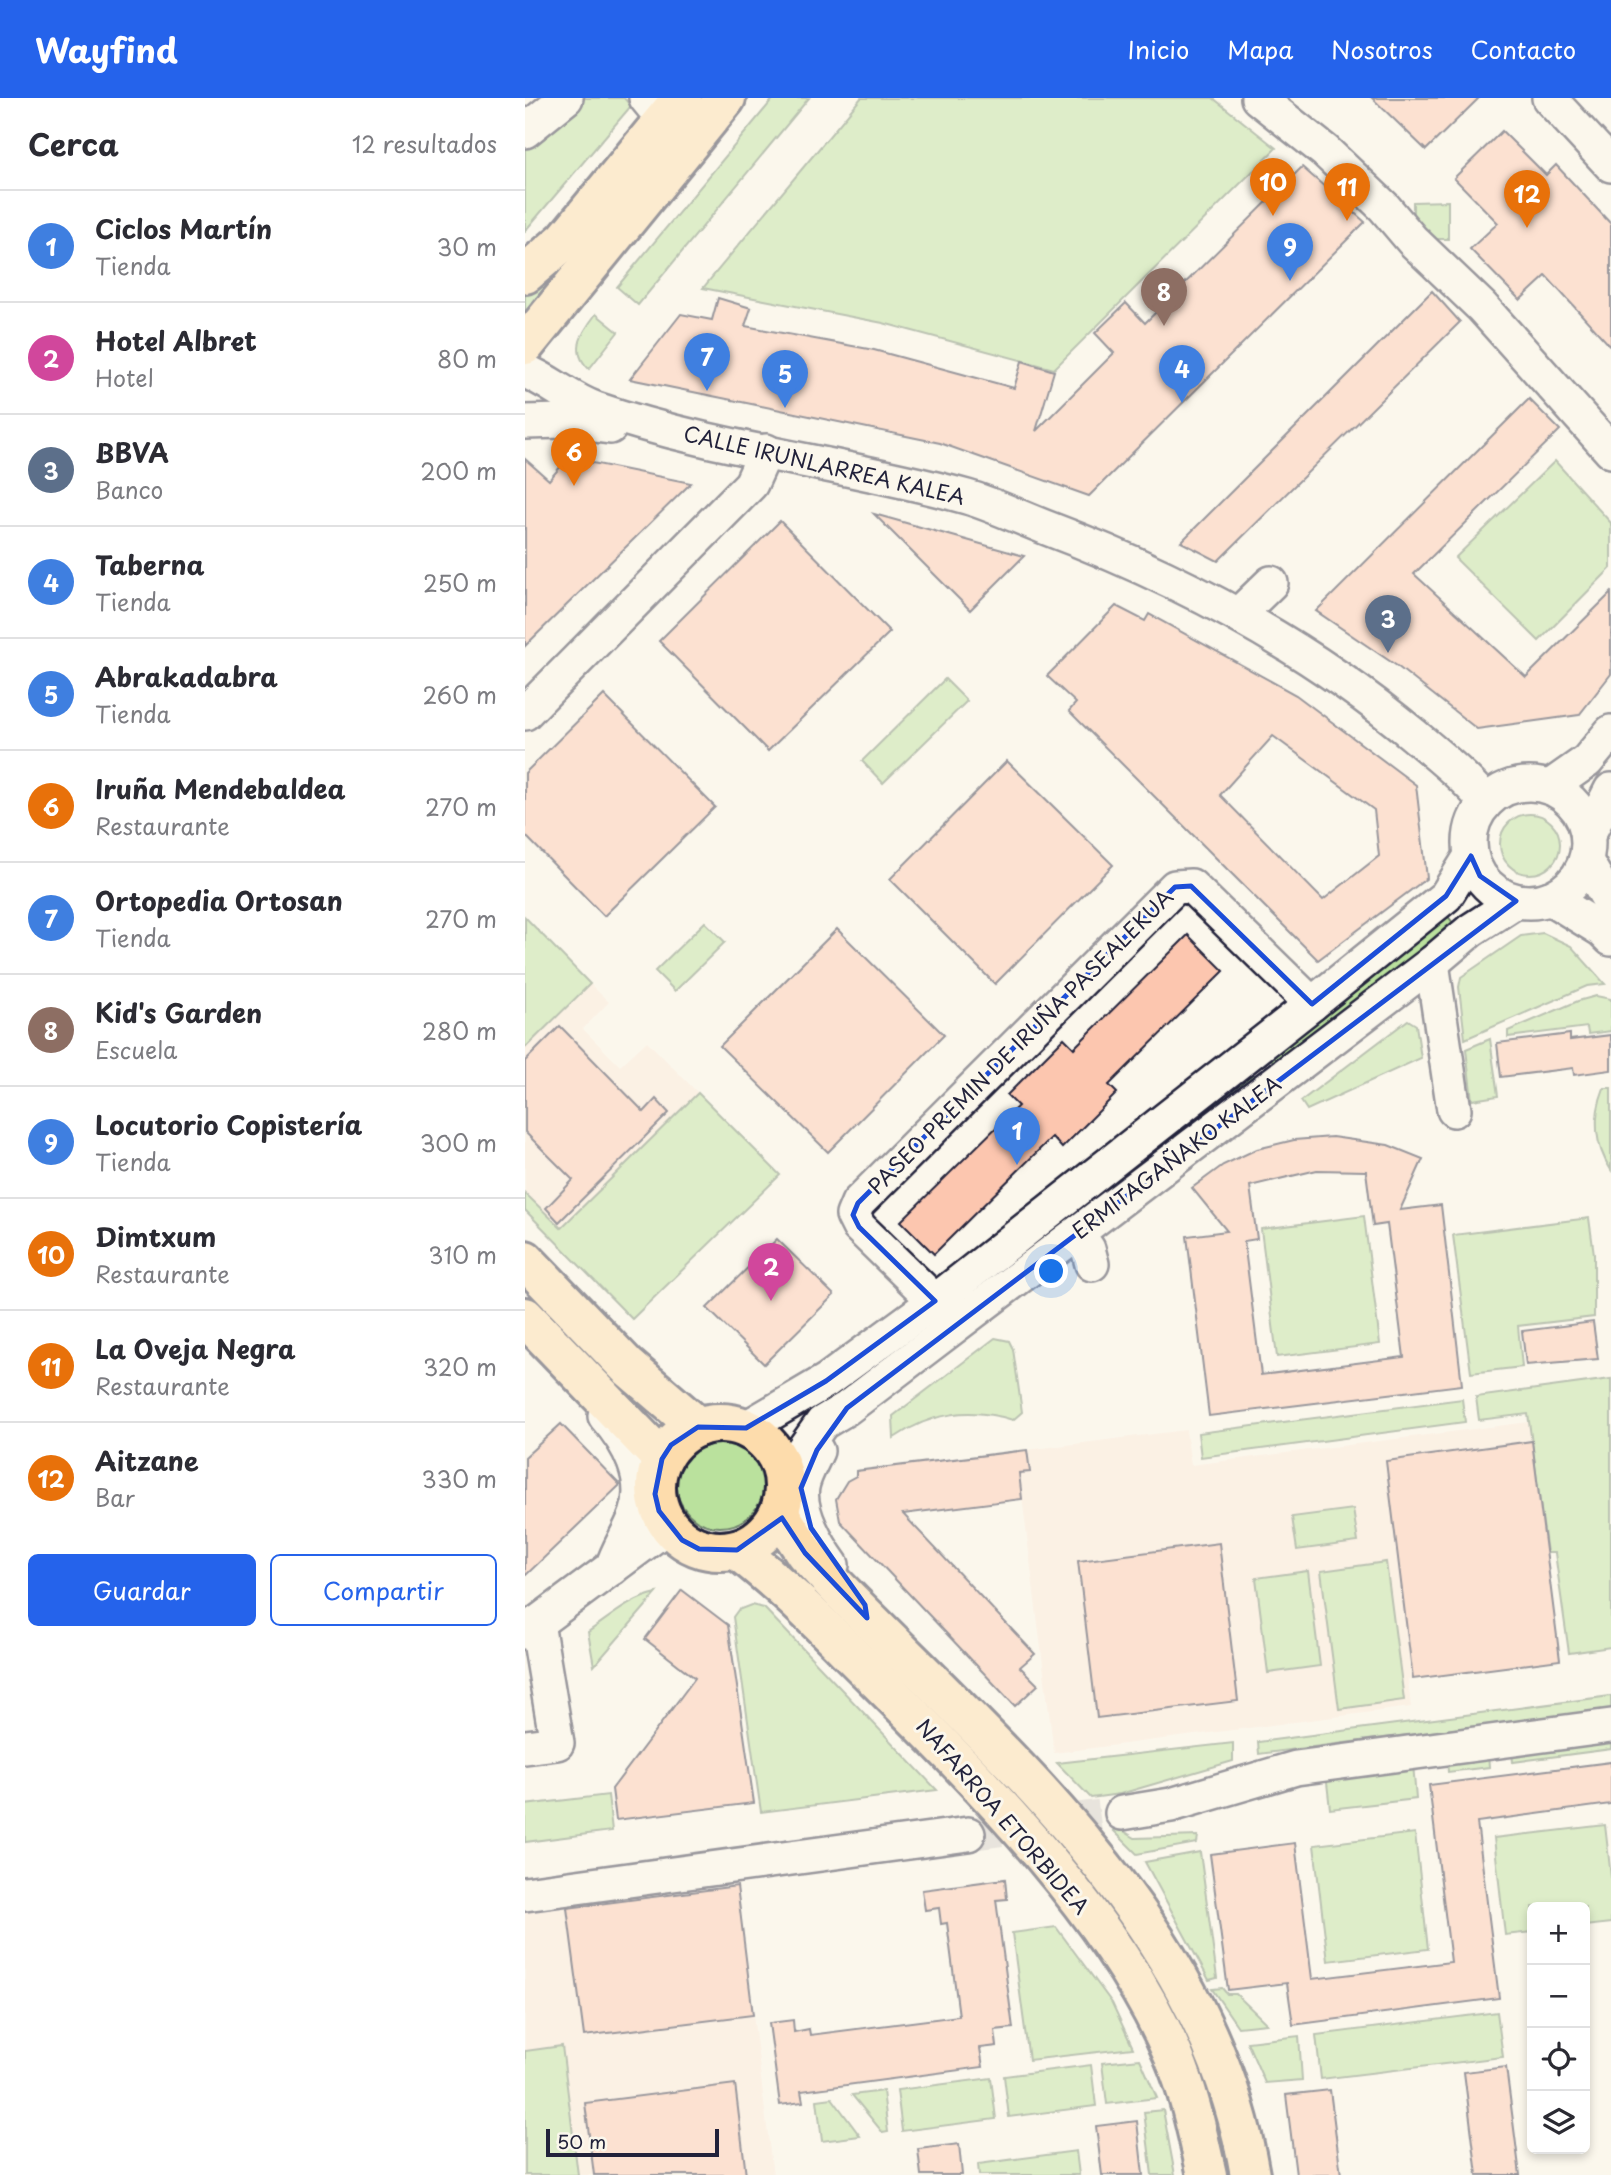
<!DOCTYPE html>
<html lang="es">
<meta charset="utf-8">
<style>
:root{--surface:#fff;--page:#f7f7f7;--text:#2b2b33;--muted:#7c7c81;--line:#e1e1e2;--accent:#2563eb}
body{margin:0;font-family:"Playpen Sans",sans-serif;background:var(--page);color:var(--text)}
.controls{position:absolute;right:21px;bottom:21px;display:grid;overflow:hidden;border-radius:10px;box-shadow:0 4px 10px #0003}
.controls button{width:63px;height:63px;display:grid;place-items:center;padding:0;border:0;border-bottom:2px solid var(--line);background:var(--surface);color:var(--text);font:35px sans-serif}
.scale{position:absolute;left:21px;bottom:18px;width:173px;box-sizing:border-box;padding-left:7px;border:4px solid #22223b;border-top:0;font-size:19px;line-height:24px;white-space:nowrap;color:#22223b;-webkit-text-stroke:5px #fbf7ec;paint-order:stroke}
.you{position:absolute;left:527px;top:1174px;width:24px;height:24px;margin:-18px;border:5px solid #fff;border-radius:50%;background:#1a73e8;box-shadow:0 0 0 10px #1a73e833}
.badge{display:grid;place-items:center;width:46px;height:46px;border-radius:50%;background:var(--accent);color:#fff;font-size:23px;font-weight:700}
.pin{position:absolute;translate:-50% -58px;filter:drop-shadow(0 2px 4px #0008)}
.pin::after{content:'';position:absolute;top:37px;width:24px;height:21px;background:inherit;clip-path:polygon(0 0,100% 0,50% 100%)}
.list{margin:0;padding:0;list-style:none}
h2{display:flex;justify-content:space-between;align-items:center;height:91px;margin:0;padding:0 28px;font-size:30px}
h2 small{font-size:23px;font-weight:400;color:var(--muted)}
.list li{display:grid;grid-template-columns:46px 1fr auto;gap:21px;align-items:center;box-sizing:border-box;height:112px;padding:0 28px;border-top:2px solid var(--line)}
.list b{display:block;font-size:26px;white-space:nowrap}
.list p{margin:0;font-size:23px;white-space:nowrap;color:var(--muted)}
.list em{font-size:23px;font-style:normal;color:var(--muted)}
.actions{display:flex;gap:14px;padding:21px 28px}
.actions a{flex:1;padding:16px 0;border:2px solid var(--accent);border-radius:10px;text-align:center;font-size:24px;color:var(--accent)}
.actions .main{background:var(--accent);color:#fff}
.icon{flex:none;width:38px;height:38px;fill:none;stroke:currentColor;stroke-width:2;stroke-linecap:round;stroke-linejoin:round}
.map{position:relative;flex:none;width:1086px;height:2077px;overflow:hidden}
header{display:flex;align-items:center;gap:42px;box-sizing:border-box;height:98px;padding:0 35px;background:var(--accent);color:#fff}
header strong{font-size:33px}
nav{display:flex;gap:38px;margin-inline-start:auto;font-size:24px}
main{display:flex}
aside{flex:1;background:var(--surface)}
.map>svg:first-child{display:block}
.built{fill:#fbe8da}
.green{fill:#bae19d;stroke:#6e826c;stroke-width:2}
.building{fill:#fcc6af;stroke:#22223b;stroke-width:2;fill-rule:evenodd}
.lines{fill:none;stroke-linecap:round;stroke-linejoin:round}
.minor-tunnel{stroke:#d0ccc9;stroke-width:33;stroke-dasharray:33 17;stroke-linecap:butt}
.minor-casing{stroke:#22223b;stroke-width:38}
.major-casing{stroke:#22223b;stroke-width:44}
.minor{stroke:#fbf7ec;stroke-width:33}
.major{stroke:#fddcac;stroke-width:38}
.marked{fill:none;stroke:#1d4ed8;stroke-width:5;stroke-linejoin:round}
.labels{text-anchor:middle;stroke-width:6;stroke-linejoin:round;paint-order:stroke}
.street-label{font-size:21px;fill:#22223b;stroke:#fbf7ec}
</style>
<header>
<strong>Wayfind</strong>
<nav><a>Inicio</a><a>Mapa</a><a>Nosotros</a><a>Contacto</a></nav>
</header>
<main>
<aside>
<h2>Cerca<small>12 resultados</small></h2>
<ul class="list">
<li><span class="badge" style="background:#3f7fe0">1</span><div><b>Ciclos Martín</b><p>Tienda</p></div><em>30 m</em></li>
<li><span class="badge" style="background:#d1479c">2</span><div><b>Hotel Albret</b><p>Hotel</p></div><em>80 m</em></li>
<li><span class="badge" style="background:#5c6f8a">3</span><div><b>BBVA</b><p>Banco</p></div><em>200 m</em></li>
<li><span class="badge" style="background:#3f7fe0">4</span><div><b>Taberna</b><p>Tienda</p></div><em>250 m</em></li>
<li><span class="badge" style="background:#3f7fe0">5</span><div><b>Abrakadabra</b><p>Tienda</p></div><em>260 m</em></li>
<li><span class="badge" style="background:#e8710a">6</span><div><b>Iruña Mendebaldea</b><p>Restaurante</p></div><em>270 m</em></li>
<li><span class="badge" style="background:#3f7fe0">7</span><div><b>Ortopedia Ortosan</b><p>Tienda</p></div><em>270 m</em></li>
<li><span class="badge" style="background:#8d6e63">8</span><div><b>Kid's Garden</b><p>Escuela</p></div><em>280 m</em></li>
<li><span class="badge" style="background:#3f7fe0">9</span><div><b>Locutorio Copistería</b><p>Tienda</p></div><em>300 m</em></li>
<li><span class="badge" style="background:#e8710a">10</span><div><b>Dimtxum</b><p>Restaurante</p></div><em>310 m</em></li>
<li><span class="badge" style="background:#e8710a">11</span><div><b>La Oveja Negra</b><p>Restaurante</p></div><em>320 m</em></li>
<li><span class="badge" style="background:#e8710a">12</span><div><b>Aitzane</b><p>Bar</p></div><em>330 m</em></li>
</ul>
<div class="actions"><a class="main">Guardar</a><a>Compartir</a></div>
</aside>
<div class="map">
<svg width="1086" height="2077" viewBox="0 0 1086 2077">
<rect width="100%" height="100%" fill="#fbf7ec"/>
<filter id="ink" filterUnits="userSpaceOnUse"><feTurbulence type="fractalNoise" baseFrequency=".0143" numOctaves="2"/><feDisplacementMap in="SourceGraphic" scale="14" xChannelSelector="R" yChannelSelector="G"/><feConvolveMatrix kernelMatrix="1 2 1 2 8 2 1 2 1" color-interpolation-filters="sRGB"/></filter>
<g filter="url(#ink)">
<!-- built -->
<g class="built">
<polygon points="65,886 84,904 58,931 95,968 122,943 173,995 35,1130 0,1095 0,950"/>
<polygon points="1004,1324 1035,1562 883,1582 886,1609 529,1655 494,1375 505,1374 502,1352 661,1332 666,1367"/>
<polygon points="212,1788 248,2077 0,2077 0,1815"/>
</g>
<!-- green -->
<g class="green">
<polygon points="56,0 99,0 106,8 0,133 0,46"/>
<polygon points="249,0 284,0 113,207 92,189"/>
<polygon points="336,0 688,0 751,50 529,271 358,225 178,190"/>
<polygon points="923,103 923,141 888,141 888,104"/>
<polygon points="24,175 35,183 0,226 0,193"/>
<path d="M71,216L93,234L64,271C44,252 58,233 71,216Z"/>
<polygon points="1030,363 1086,425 1086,470 1014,543 930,460"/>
<polygon points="420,581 442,603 358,685 337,663"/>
<circle cx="1005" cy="746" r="30"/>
<polygon points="921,816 929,826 750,966 743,957"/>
<polygon points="0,819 65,886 0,950"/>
<polygon points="180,824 200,844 150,893 130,873"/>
<polygon points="1018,835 1046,848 1080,886 1062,888 940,941 934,889 936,879 996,838"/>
<polygon points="1071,898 1086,901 1086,933 1063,936 1062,929 983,939 983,933 1053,903"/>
<polygon points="883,922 891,927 896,960 782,1012 776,1003"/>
<polygon points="965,941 973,998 947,1002 941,951"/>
<polygon points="723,970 730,979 509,1152 503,1144"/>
<path d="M1079,990H1086V1072C1069,1046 1068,1018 1079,990Z"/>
<polygon points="173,995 255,1077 107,1221 0,1112 0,1095 36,1130"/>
<polygon points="839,1118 855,1246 752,1259 736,1131"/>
<polygon points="1064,1120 1069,1156 1069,1219 993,1228 997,1269 946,1275 928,1137"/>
<path d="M470,1240L484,1243L488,1251L497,1314L488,1322C445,1309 407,1314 369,1340L368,1318Z"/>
<polygon points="1086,1281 1086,1549 1044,1555 1030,1455 1022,1455 1003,1316 954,1322 951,1299"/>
<polygon points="937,1301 940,1324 676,1359 673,1335"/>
<circle cx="195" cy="1385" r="44"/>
<polygon points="828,1411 833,1444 772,1452 767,1419"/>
<polygon points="861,1464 879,1602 814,1611 796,1473"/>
<polygon points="783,1473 795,1568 743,1575 731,1480"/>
<path d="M132,1495L69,1568L63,1534C85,1519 106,1500 132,1495Z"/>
<polygon points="226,1507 239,1510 412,1692 236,1714 208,1519 213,1512"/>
<polygon points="1086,1598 1086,1611 734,1656 733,1644"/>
<polygon points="1086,1640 1086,1651 988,1664 987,1653"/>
<polygon points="708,1645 708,1663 595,1696 566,1700 532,1665"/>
<polygon points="963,1655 964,1669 923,1674 922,1661"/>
<polygon points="888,1666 891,1701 805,1711 801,1676"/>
<polygon points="83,1697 87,1733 0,1744 0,1707"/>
<polygon points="1080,1727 1086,1779 1086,1825 1060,1828 1060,1809 1007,1809 1007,1834 980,1837 969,1740"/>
<polygon points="592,1729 610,1740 673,1738 672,1745 612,1756 588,1732"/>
<polygon points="890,1735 903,1851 803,1863 789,1747"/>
<polygon points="675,1754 692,1880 684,1882 620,1764"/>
<polygon points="531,1829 587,1905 608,1950 504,1962 487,1835"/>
<polygon points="697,1890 702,1896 711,1896 742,1926 713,1929 687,1891"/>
<polygon points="972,1914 978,1959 796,1981 791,1937"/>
<polygon points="774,1938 777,1982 740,1985 722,1944"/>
<polygon points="37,1948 53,2077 0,2077 0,1953"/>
<polygon points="615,1961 632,2000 582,2006 577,1965"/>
<polygon points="566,1967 571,2008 484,2019 479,1978"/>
<polygon points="466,1980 471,2021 377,2033 372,1992"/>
<polygon points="358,1993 363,2034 358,2035 327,1997"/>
<polygon points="307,2000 335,2038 297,2043 292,2002"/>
<polygon points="638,2012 650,2077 627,2077 619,2014"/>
<polygon points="551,2053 554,2077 454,2077 453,2066"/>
</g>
<!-- building -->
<g class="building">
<polygon points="847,0 954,0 901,52"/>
<polygon points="977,33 1021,77 1031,67 1086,126 1086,249 1021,178 995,202 945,151 973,125 929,80"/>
<polygon points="777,69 840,124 564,398 415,345 105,281 156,216 187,222 193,200 226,210 220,228 349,252 489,290 497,263 529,273 511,333 589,255 570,235 601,205 620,225"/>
<polygon points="907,193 935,224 693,463 656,444"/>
<polygon points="1004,301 1035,332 889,476 1001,579 1086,495 1086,576 1054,617 952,631 872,568 791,513"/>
<polygon points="43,360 166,385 0,548 0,361 24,382"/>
<polygon points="349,416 456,446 499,458 445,512"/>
<polygon points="255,423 365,534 243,653 134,543"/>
<path d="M591,508L620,523L624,516L771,597L891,687L902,780L793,862L544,613L551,605L522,578ZM748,638L849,712L854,758L798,802L695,697Z"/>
<polygon points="79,597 190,709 79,818 0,737 0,675"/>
<polygon points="482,663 588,767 470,886 365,781"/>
<polygon points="312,831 419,937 303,1054 195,948"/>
<polygon points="663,837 699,873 584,987 592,995 537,1050 527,1039 409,1156 376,1123 493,1008 482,997 539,940 549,950"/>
<polygon points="35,928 119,1014 131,1001 144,1015 34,1124 21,1110 48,1082 0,1034 0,963"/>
<polygon points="1045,936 1045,942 1086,937 1086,972 1049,977 1048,970 976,979 972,945"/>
<path d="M807,1039L863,1047L898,1061L875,1112L916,1107L937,1287L684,1318L662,1138L702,1133L667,1090L698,1067L732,1051L769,1042ZM792,1072L841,1073L848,1128L862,1126L879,1259L736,1277L719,1143L732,1141L725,1088Z"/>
<polygon points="252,1141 309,1197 239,1266 182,1210"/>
<polygon points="1068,1224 1073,1261 1001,1267 997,1233"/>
<polygon points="36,1326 95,1387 0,1478 0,1359"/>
<polygon points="1007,1343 1035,1562 888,1581 861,1363"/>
<polygon points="502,1352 505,1374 494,1375 497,1401 378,1416 510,1556 495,1569 513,1587 490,1608 315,1423 311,1401 322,1383 331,1378 331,1373"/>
<polygon points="694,1445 713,1603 572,1620 553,1463"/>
<polygon points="157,1492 203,1527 229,1705 91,1722 87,1691 170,1580 120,1541"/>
<polygon points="1086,1664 1086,1706 952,1724 974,1900 768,1927 762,1885 703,1892 685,1756 770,1745 787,1881 926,1864 904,1687"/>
<polygon points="480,1781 482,1801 471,1802 488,1930 470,1932 472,1948 455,1950 458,1969 276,1993 278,2004 255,2007 244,1925 268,1922 269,1934 284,1931 285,1937 434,1918 422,1825 416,1826 414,1810 400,1812 397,1792"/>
<polygon points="212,1788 228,1917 59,1938 42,1810"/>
<polygon points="981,1969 995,2077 952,2077 939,1974"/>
<polygon points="210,1986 221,2077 69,2077 60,2005"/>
<polygon points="805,1992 816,2077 771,2077 761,1997"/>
<polygon points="612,2023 618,2077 577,2077 571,2028"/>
<polygon points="434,2046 437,2077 396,2077 393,2051"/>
</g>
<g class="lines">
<!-- minor-tunnel -->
<polyline class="minor-tunnel" points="443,1736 597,1715"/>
<defs>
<g id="minor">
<polyline points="121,0 139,22"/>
<polyline points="733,0 800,53 859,109 887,142 957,209 1086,353"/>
<polyline points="1024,0 1086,67"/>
<polyline points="0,33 41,0"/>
<path d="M0,273C25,283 45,302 71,311C191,352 319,365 442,399C469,407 496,420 522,430C655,480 781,547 890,638C915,659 940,679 961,704"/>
<polyline points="0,324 38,323 85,329"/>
<polyline points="713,517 746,485"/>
<polyline points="0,615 226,386 241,353"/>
<circle cx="1004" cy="745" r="59"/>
<polyline points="1025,689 1062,663 1086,634"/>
<polyline points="1064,735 1086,692"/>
<polyline points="1061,763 1086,806"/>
<polyline points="1025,800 1077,832 1086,841"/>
<polyline points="907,865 929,1012"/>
<polyline points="552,1136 563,1151 567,1166"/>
<polyline points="410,1203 334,1129 328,1117 333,1105 650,789 666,788 787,906"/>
<path d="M80,1318C103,1344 124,1381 111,1417C104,1436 93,1451 87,1470"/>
<polyline points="221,1330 301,1283 410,1203 787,906 921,798 946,758"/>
<path d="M292,1353C287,1364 279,1377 277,1389C273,1414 293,1448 307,1467"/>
<polyline points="258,1380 297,1325 322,1310 907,865 946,832 991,803"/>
<polyline points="0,1534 143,1428"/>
<polyline points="0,1649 32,1645 12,1525"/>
<polyline points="597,1715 646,1707 771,1670 1086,1628"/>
<polyline points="0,1796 443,1736"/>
</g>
<g id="major">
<polyline points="0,176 40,142 157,0"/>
<polyline points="0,247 201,0"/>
<polyline points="0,1162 102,1268 173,1329"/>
<polyline points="0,1219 137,1361"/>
<circle cx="195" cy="1389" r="64"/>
<path d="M254,1415L280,1455L308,1485C477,1658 683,1825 725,2077"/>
<path d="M212,1452C263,1491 306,1537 352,1582C457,1686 592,1822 649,1959C665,1996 673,2038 682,2077"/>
</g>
</defs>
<!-- minor casing -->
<use href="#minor" class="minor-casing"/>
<!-- major casing -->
<use href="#major" class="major-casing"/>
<!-- minor -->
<use href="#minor" class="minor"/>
<!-- major -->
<use href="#major" class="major"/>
</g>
</g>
<!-- marked area -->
<path d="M0 0H1086V2077H0ZM946,758L955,778L991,803L322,1310L292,1352L276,1390L286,1430L340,1507L342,1520L280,1455L257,1420L212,1452L174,1451L157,1442L134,1413L130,1396L137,1361L146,1347L173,1329L221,1330L301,1283L410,1203L334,1129L328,1117L333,1105L650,789L666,788L787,906L921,798Z" fill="#fbf7ec" fill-opacity=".55" fill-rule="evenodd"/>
<path class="marked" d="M946,758L955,778L991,803L322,1310L292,1352L276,1390L286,1430L340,1507L342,1520L280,1455L257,1420L212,1452L174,1451L157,1442L134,1413L130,1396L137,1361L146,1347L173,1329L221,1330L301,1283L410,1203L334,1129L328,1117L333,1105L650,789L666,788L787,906L921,798Z"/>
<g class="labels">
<!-- street labels -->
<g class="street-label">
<text transform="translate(299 368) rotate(13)" y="7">CALLE IRUNLARREA KALEA</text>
<text transform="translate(496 944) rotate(-45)" y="7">PASEO PREMIN DE IRUÑA PASEALEKUA</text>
<text transform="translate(652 1060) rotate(-37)" y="7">ERMITAGAÑAKO KALEA</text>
<text transform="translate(477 1719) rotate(49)" y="7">NAFARROA ETORBIDEA</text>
</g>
</g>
</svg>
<div class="controls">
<button>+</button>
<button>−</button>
<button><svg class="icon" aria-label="locate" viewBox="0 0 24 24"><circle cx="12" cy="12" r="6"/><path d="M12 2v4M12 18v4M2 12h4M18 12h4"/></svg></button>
<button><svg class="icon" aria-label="layers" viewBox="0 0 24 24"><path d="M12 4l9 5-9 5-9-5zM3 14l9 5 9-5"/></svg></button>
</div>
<div class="scale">50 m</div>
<div class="you"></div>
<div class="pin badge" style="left:492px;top:1067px;background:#3f7fe0">1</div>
<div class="pin badge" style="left:246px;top:1203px;background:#d1479c">2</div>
<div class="pin badge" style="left:863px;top:555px;background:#5c6f8a">3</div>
<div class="pin badge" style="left:657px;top:305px;background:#3f7fe0">4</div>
<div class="pin badge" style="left:260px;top:310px;background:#3f7fe0">5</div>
<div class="pin badge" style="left:49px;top:388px;background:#e8710a">6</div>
<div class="pin badge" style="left:182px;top:293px;background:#3f7fe0">7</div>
<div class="pin badge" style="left:639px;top:228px;background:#8d6e63">8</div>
<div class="pin badge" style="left:765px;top:183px;background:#3f7fe0">9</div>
<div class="pin badge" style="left:748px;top:118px;background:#e8710a">10</div>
<div class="pin badge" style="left:822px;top:123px;background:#e8710a">11</div>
<div class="pin badge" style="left:1002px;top:130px;background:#e8710a">12</div>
</div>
</main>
